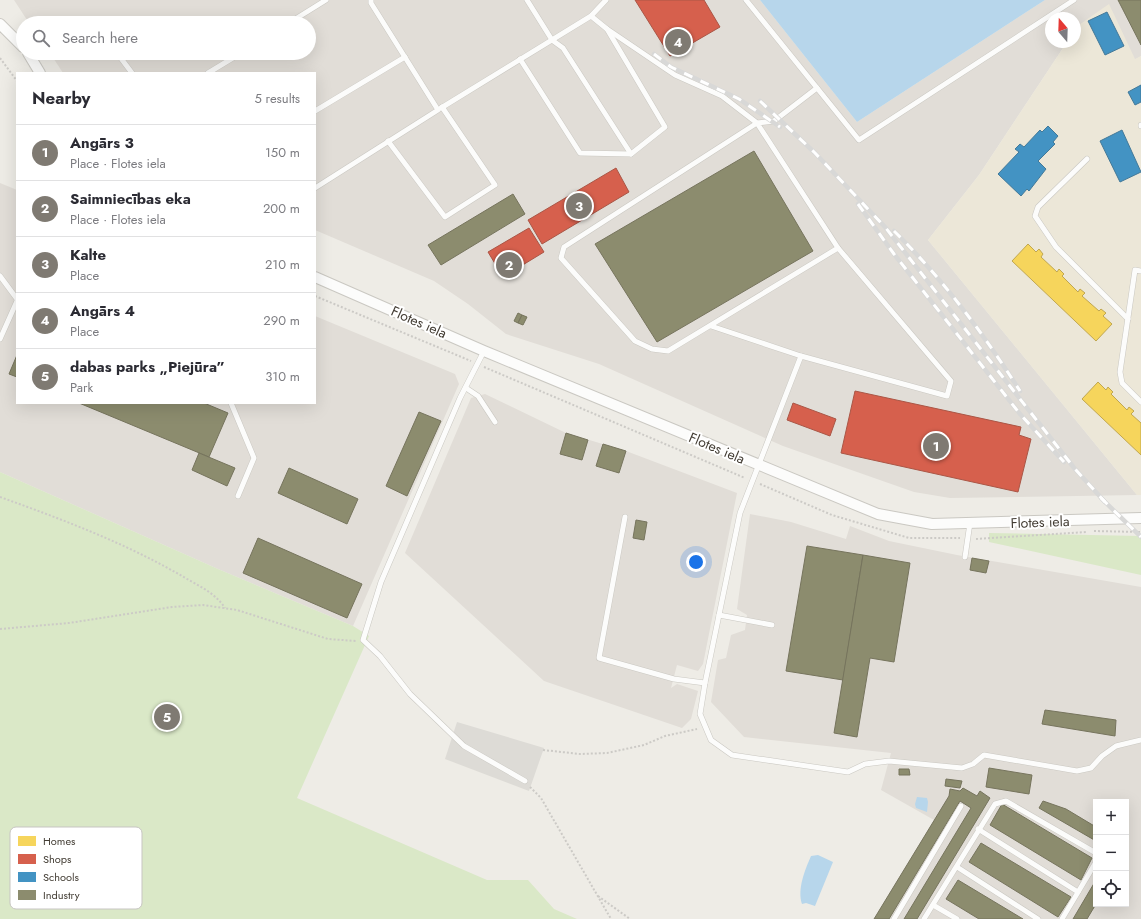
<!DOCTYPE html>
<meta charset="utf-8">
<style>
:root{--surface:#fff;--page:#f2f2f3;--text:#2b2b33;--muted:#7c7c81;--line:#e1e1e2;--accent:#7f7a72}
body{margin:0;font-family:Jost,sans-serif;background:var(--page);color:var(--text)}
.controls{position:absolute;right:12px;bottom:12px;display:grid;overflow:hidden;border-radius:0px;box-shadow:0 4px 16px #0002}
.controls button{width:36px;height:36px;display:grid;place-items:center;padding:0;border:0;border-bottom:1px solid var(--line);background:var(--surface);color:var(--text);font:20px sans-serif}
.compass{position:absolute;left:1045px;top:12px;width:36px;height:36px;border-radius:50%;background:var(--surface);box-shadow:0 4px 16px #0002;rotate:341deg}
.you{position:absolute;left:696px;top:562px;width:14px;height:14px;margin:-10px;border:3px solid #fff;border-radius:50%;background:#1a73e8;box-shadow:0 0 0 6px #1a73e833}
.badge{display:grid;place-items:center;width:26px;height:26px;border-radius:50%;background:var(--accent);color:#fff;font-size:13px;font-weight:700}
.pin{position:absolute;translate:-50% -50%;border:2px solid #fff;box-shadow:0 1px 4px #0006}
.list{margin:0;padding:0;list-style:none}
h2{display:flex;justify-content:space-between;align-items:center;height:52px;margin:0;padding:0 16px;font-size:17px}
h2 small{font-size:13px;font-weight:400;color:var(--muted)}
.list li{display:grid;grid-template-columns:26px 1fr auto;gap:12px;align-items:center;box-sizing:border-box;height:56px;padding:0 16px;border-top:1px solid var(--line)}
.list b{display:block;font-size:15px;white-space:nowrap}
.list p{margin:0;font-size:13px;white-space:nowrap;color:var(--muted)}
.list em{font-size:13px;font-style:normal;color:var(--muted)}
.icon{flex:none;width:22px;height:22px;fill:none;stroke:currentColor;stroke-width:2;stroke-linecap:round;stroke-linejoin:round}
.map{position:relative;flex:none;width:1141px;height:919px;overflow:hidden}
.search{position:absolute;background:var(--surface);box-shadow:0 4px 16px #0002;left:16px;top:16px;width:300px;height:44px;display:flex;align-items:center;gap:10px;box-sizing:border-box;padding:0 14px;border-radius:22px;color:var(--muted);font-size:15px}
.panel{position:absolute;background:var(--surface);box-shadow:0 4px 16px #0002;left:16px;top:72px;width:300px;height:332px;border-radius:0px}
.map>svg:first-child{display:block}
.industrial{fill:#e1ddd7;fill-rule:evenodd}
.education{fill:#ece7d8}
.green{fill:#dae8c7}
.parking{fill:#dddbd6}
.water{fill:#b7d6eb}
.homes{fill:#f6d55c;stroke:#c0a750}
.shops{fill:#d6604d;stroke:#aa5646}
.schools{fill:#4393c3;stroke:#437998}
.industry{fill:#8c8c6e;stroke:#76745d}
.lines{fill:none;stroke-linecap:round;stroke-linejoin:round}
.service-casing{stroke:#cac8c2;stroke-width:6}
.minor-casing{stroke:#cac8c2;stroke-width:12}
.path{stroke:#cccac6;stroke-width:2;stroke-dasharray:2 2;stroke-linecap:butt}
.service{stroke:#fcfcfb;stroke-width:5}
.minor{stroke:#fcfcfb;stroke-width:10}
.rail-casing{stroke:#d8d8d7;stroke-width:4.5}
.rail{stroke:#fff;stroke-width:3;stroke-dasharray:9;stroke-linecap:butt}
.labels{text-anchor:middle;stroke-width:4;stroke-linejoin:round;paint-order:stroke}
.street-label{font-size:14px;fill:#433d34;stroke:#fff}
.key{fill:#fff;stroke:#c7c5c2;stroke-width:1}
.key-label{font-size:11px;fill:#433d34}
</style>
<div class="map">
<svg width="1141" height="919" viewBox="0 0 1141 919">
<rect width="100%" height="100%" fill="#eeece6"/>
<!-- industrial -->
<g class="industrial">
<polygon points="14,0 760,0 857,122 1045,0 1141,0 1141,56 1135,60 1076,27 1075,29 1075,18 1051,18 1051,42 1067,42 979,175 928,240 1137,495 950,498 914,492 783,446 599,364 506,334 468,304 434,281 315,230 315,73 63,73 50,53 309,53 309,23 29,23"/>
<polygon points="0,183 17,190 17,403 315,403 315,316 455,374 459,384 353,626 218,569 0,472"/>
<polygon points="485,394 566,433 626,451 737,493 703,664 698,671 677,665 671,688 677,684 698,691 691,719 682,728 544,681 405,553 471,398"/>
<path d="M750,514L791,522L846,539L850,526L889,541L957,555L1141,587V919H874L934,820L881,790L891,753L744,737L711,702L718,660L726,658L731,635L745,630L747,615L737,609ZM1096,802H1126V904H1096Z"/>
</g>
<!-- education -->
<polygon class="education" points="1109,4 1135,59 1141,56 1141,495 1137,495 928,240 979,175 1067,42 1075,42 1076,27"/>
<!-- green -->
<g class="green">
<polygon points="0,472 218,569 353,626 369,636 297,798 487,880 528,880 554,909 577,919 0,919"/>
<polygon points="989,533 1141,536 1141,575 989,542"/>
</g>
<!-- parking -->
<polygon class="parking" points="457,722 544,748 529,791 445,759"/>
<!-- water -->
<g class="water">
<polygon points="760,0 1045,0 857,122"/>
<polygon points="917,797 927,798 928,802 927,812 916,808 915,804"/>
<path d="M818,855L833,862L815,906L806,903L802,904C797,889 805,870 811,856Z"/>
</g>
<!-- homes -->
<g class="homes">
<polygon points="1028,244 1036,252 1039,249 1043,254 1041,257 1057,272 1059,269 1064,274 1062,276 1078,292 1080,289 1085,293 1082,296 1099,311 1101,309 1106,313 1103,316 1112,324 1096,341 1012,261"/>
<polygon points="1098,382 1106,390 1108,387 1113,392 1111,394 1127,410 1129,407 1134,411 1131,414 1141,423 1141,455 1082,399"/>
</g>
<!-- shops -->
<g class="shops">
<polygon points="635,0 704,0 720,27 670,56"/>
<polygon points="616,168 629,192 542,244 528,220"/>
<polygon points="529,228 544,252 503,277 488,252"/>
<polygon points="855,391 1021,427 1019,435 1031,439 1018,492 841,453"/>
<polygon points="793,403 836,419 830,436 787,420"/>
</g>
<!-- schools -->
<g class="schools">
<polygon points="1107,12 1124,46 1105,55 1088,21"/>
<polygon points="1141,85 1141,102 1135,105 1128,92"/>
<polygon points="1048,126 1058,136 1053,142 1055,144 1038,161 1046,169 1029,191 1027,189 1021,196 998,174 1019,152 1015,149 1020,144 1024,147 1040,130 1042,132"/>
<polygon points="1122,130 1141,172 1120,182 1100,141"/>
</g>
<!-- industry -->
<g class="industry">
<polygon points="1118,0 1141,0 1141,45"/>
<polygon points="754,151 813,251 657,342 595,244"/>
<polygon points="513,194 525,214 441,265 428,245"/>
<polygon points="518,313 522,315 518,323 514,321"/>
<polygon points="522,315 527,317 523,325 518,323"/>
<polygon points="17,355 17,377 9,374"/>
<polygon points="79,403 204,403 228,413 209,457"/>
<polygon points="419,412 441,421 407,496 386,486"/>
<polygon points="566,433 588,440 582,460 560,454"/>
<polygon points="603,444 626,451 619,473 596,466"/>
<polygon points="199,453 235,468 227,486 192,470"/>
<polygon points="289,468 358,499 347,524 278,493"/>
<polygon points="636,520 647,522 644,540 633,538"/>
<polygon points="258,538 362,584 347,618 243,573"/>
<polygon points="807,546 863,555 843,680 786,671"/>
<polygon points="863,555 910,563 894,662 870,658 857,737 834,733"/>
<polygon points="972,558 989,561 986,573 970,570"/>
<polygon points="1045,710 1116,720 1115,736 1042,724"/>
<polygon points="989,768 1032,775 1029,794 986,787"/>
<polygon points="899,769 909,769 910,775 899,775"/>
<polygon points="946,779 962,781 960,788 945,786"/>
<polygon points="963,788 977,796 980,791 990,798 917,919 904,919 971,808 960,801 889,919 874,919 949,796 950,789 960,791"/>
<polygon points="1043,801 1066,809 1096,827 1096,841 1039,808"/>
<polygon points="1002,804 1092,858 1081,880 990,825"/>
<polygon points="981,843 1071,897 1058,917 969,862"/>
<polygon points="958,880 1023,919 979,919 946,899"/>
<polygon points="1096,880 1096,904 1087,919 1073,919"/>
</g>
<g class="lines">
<defs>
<g id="service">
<polyline points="527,0 552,40 563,48 631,154"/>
<polyline points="746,0 859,140 1074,0"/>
<polyline points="289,23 326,0"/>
<polyline points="607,29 675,75 722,96 757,123 838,248 668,351 652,349 635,341 561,258 564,247 757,123 774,121 817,88"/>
<polyline points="117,53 132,73"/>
<polyline points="520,59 580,153 631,154 665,127 607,29 591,16"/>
<polyline points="208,73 241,53"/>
<polyline points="441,108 591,16 606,0"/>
<polyline points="315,111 405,57"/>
<polyline points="1141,125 1141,126"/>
<polyline points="388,141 445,217 495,185 442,107"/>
<polyline points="1087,159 1038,207 1035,216 1056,247 1128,319"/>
<polyline points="315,188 438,110 371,3 371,0"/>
<polyline points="838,248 951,381 947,396 801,356 740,513 705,683 700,714 711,740 732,755 848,772 865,764 889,761 962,768 973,764 984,755 1077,771 1091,768 1102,756 1116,746 1141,740"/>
<polyline points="1141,271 1135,270 1120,372 1122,383 1141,402"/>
<polyline points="0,276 17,299"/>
<polyline points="711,326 801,356"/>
<polyline points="0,339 17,301"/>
<polyline points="484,351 460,398 381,582 363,640 380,656 410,694 464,746 525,781"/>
<polyline points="466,388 478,396 495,422"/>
<polyline points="231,403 254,458 238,496"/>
<polyline points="625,517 599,658 674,679 705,683"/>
<polyline points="965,557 970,523"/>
<polyline points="719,615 772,625"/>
<polyline points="978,829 1078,892"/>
<polyline points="957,867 1038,919"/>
<polyline points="933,905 957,919"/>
<polyline points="894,919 961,806"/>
<polyline points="924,919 995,804 1006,801 1096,853"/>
<polyline points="1062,919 1096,862"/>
</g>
<g id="minor">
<polyline points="0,24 23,47"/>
<polyline points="28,53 40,73"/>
<polyline points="315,277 484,351 878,514 932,524 1141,518"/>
</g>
</defs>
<!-- service casing -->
<use href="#service" class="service-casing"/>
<!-- minor casing -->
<use href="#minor" class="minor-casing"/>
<!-- path -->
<g class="path">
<polyline points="0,58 17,81"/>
<polyline points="16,163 17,163"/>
<polyline points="315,296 471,361"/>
<polyline points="484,367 745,478"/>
<polyline points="760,484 832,515 909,538 960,538"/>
<path d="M0,497C64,520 128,544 187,579C201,587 216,594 225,608"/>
<polyline points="1094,531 1141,532"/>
<polyline points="976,539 1086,532"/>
<polyline points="0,629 69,623 172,607 203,605 237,610 328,639 356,641"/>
<polyline points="543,750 580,754 607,753 644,745 665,736 697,729"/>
<polyline points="530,787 541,798 611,919"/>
<polyline points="598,896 630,919"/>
</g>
<!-- service -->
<use href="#service" class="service"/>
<!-- minor -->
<use href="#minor" class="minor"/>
<defs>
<g id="rail">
<polyline points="654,54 671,67 739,99 780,127"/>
<polyline points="760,101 815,153 885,227 1075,469 1105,502"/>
<polyline points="858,204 894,254 1020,414 1064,462"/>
<path d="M894,231C943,279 983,333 1020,391"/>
<polyline points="1101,498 1141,537"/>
</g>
</defs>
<!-- rail casing -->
<use href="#rail" class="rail-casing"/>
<!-- rail -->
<use href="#rail" class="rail"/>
</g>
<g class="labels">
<!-- street labels -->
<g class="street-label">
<text transform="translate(419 322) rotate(24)" y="5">Flotes iela</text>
<text transform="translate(717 448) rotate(23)" y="5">Flotes iela</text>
<text transform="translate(1040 522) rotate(-2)" y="5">Flotes iela</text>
</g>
</g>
<!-- legend -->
<rect x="10" y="827" width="132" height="82" rx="6" class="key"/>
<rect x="18" y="836" width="18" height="10" fill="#f6d55c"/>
<rect x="18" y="854" width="18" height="10" fill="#d6604d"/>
<rect x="18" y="872" width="18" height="10" fill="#4393c3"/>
<rect x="18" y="890" width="18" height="10" fill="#8c8c6e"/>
<g class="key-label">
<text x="43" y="845">Homes</text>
<text x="43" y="863">Shops</text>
<text x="43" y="881">Schools</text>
<text x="43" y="899">Industry</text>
</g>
</svg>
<div class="controls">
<button>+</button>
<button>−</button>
<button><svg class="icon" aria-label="locate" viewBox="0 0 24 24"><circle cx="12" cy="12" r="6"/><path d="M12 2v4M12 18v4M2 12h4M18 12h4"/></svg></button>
</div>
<svg class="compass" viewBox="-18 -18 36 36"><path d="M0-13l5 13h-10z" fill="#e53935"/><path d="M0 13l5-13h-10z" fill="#7c7c81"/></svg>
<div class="you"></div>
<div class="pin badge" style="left:936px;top:446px">1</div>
<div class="pin badge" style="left:509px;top:265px">2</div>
<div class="pin badge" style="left:579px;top:206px">3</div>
<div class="pin badge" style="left:678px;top:42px">4</div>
<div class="pin badge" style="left:167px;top:717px">5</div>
<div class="search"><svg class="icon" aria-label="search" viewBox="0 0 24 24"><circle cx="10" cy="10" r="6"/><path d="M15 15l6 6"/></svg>Search here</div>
<section class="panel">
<h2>Nearby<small>5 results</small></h2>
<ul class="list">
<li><span class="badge">1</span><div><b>Angārs 3</b><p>Place · Flotes iela</p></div><em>150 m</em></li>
<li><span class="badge">2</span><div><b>Saimniecības eka</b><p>Place · Flotes iela</p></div><em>200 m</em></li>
<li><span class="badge">3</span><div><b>Kalte</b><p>Place</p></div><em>210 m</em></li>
<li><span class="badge">4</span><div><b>Angārs 4</b><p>Place</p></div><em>290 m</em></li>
<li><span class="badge">5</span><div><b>dabas parks „Piejūra”</b><p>Park</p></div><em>310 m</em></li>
</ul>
</section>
</div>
